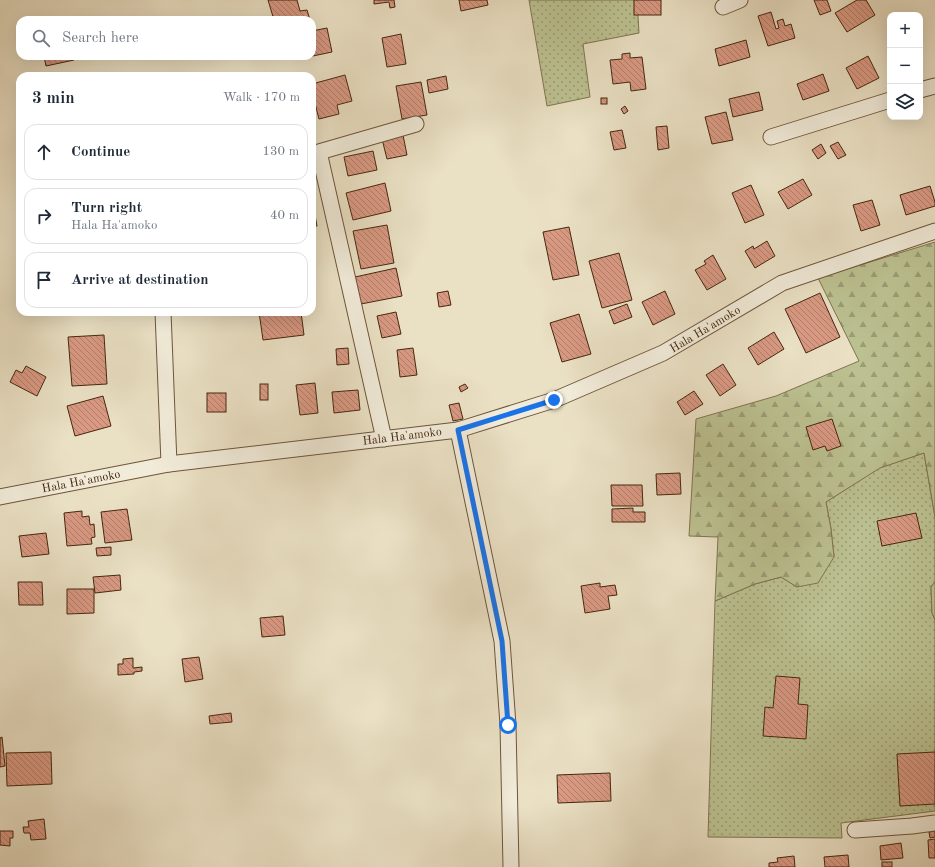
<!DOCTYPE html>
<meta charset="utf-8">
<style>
:root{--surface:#fff;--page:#f2f2f3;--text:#1f2937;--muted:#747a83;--line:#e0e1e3}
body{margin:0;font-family:"Old Standard TT",serif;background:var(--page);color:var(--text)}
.controls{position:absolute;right:12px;top:12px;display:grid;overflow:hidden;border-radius:8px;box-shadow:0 4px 16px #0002}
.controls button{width:36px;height:36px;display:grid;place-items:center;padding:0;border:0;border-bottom:1px solid var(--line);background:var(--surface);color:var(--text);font:20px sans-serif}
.stop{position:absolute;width:12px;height:12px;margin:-9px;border:3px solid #1a73e8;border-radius:50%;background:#fff}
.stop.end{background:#1a73e8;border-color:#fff;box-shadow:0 1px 4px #0008}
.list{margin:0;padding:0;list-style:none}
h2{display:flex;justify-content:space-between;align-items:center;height:52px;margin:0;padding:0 16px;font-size:17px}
h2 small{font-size:13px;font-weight:400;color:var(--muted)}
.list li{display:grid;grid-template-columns:26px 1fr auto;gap:12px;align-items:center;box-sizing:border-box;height:56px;margin:0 8px 8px;padding:0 8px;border:1px solid var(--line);border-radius:12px}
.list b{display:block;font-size:15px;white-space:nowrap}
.list p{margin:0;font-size:13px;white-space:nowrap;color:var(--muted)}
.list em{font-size:13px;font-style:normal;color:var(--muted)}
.icon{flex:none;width:22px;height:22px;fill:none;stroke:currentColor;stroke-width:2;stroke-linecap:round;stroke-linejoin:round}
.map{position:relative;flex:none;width:935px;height:867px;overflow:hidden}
.search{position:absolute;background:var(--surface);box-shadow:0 4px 16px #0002;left:16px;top:16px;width:300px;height:44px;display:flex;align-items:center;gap:10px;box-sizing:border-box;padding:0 14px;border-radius:12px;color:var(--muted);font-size:15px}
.panel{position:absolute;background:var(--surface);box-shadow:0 4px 16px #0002;left:16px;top:72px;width:300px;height:244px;border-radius:12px}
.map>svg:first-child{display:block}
.grass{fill:url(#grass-dots);stroke:#80744f}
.forest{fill:url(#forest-firs);stroke:#80744f}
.building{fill:url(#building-back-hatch);stroke:#45270d}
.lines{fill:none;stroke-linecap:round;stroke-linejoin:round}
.street-casing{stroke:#6e553b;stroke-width:17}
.street{stroke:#f1ebd9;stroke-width:15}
.route{stroke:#1a73e8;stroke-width:5}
.labels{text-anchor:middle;stroke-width:3;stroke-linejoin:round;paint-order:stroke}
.street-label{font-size:12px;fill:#45270d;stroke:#f1ebd9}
</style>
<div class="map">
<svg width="935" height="867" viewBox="0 0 935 867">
<defs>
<pattern id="grass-dots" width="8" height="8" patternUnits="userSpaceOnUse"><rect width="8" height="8" fill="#bcc191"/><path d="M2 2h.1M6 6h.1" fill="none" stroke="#9b9d75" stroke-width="1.8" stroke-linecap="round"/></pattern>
<pattern id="forest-firs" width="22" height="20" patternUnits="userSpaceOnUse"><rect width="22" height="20" fill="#bcc191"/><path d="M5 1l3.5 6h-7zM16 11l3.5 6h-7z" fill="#9b9d75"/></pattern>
<pattern id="building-back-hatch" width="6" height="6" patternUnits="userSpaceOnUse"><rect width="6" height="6" fill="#d99983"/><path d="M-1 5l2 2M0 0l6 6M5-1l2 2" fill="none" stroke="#b27d6a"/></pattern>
</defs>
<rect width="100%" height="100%" fill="#eae0c4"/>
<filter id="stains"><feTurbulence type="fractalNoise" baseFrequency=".005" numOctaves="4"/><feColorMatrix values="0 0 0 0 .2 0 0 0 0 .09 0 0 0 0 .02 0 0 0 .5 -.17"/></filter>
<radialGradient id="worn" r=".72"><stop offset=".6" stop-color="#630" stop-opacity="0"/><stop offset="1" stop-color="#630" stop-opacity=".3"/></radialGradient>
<!-- grass -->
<g class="grass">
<polygon points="529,0 637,0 639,33 583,44 590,97 547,106"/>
<polygon points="924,453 935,517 935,582 931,587 932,613 935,620 935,811 841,823 842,838 708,837 715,601 755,584 781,577 797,587 834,557 831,529 826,502 879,468"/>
</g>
<!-- forest -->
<g class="forest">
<polygon points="935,242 935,517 924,453 880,468 826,502 831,529 834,557 818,583 797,587 781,577 755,584 715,601 718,537 689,536 696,419 776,396 859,361 818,278"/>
<polygon points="935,582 935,620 932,613 931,587"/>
</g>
<!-- building -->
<g class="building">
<polygon points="268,0 297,0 300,11 307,10 310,20 274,20"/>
<polygon points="374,0 394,0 395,7 390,8 389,2 374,4"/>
<polygon points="459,0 487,0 488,5 461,11"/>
<rect x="634" y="0" width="27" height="15"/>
<polygon points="814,0 827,0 831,11 820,15"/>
<polygon points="857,0 866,0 875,15 847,32 835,13"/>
<polygon points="771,12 776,29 779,28 777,21 783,19 785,26 791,24 795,38 768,46 758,16"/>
<polygon points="327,28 332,52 303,58 303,56 312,56 312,31"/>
<polygon points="401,34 406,64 387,67 382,38"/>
<polygon points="746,40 750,57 719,66 715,49"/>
<polygon points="630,53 630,58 642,57 646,89 631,91 630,82 613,84 610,60 622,59 622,54"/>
<polygon points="44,56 73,56 74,60 46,66"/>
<polygon points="868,56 879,78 857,89 846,68"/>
<polygon points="823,74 829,91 803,100 797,84"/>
<polygon points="345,75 352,101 337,105 339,114 319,119 312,92 312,84"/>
<polygon points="446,76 448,89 429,93 427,80"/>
<polygon points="421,82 427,115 402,119 396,86"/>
<polygon points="759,92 763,110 733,117 729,99"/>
<rect x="601" y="98" width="6" height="6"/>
<polygon points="625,106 628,111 624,114 621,109"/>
<polygon points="726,112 733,140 712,144 705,117"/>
<polygon points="667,126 669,148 658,150 656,127"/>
<polygon points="622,130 626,148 614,150 610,132"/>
<polygon points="403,135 407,155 387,159 382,139"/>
<polygon points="838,142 846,155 838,159 830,146"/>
<polygon points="821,144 826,153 818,159 812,150"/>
<polygon points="373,151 377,170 348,176 344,157"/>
<polygon points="803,179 812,195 788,209 778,192"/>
<polygon points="385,183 391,211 353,220 346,193"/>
<polygon points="751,185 764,215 745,223 732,193"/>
<polygon points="930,186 935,202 935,206 906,215 900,195"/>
<polygon points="872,200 880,225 861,231 853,205"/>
<polygon points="315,215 317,226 312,227 312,216"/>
<polygon points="387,225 394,263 361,269 353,231"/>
<polygon points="569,227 579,275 553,280 543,232"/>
<polygon points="767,241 775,256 755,268 745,251 753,246 754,249"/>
<polygon points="619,253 632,300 602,308 589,261"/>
<polygon points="713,255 726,279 707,290 695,270 706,264 704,261"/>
<polygon points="396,268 402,296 361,304 355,277"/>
<polygon points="448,291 451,305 439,307 437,293"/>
<polygon points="665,291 675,314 653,325 642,302"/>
<polygon points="820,293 840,337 806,353 785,309"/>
<polygon points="627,304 632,317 614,324 609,311"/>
<polygon points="259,312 301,312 304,335 263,340"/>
<polygon points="396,312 401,334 382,338 377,316"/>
<polygon points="579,314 591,354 562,362 550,323"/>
<polygon points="774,332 784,349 758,365 748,348"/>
<polygon points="104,335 107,384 72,386 68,337"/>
<polygon points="348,348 349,364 337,365 336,349"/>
<polygon points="413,348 417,375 400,377 397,350"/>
<polygon points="723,364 736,385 720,396 706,375"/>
<polygon points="26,366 46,377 37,396 10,382 16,370 22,373"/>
<polygon points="315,383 318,413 300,415 296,385"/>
<rect x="260" y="384" width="8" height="16"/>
<polygon points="465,384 468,388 461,392 459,387"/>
<polygon points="358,390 360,410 334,413 332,392"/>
<polygon points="694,391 703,404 685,415 677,402"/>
<rect x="207" y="393" width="19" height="19"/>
<polygon points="103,396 111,426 75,436 67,406"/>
<polygon points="459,403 463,419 453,421 449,405"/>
<polygon points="832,419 841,446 827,451 825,446 813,450 806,427"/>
<polygon points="680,473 681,494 657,495 656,474"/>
<polygon points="611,485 642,485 643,506 612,506"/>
<polygon points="633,508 633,512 645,512 645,522 612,522 612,509"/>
<polygon points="127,509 132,540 105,543 101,512"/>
<polygon points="82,511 82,517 89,516 90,525 94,524 95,537 91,538 92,544 67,546 64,513"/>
<polygon points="916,513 922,538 882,546 877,521"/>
<polygon points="46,533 49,554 22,557 19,536"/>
<polygon points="111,547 111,555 97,556 96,548"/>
<polygon points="120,575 121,590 95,593 93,577"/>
<polygon points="18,582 42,582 43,605 19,605"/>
<polygon points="600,583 600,587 615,585 617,595 608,596 610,609 585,613 581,586"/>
<polygon points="67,589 94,589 94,613 67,614"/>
<polygon points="283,616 285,635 262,637 260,618"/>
<polygon points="199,657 203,679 185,682 182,659"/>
<polygon points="133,658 133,668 142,667 142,671 134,672 134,674 118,675 118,664 123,664 123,659"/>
<polygon points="776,676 800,678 798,704 808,705 806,739 763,736 765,707 773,708"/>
<polygon points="231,713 232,722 210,724 209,716"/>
<polygon points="2,737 5,766 0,767 0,738"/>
<polygon points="51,752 52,784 7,786 6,753"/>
<polygon points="935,752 935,804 900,806 897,754"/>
<polygon points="610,773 611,801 558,803 557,775"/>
<polygon points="44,819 46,839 31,840 30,833 24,833 23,827 29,827 28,821"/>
<polygon points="0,831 13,831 13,838 10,838 10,846 0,845"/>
<polygon points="935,831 935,837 930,838 929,832"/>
<polygon points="935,839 935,858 929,858 928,840"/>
<polygon points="901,843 903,858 881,860 880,846"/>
<polygon points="848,855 849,867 825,867 824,857"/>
<polygon points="794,856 795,867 769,867 769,863 778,862 777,858"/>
<rect x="882" y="862" width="10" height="5"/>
</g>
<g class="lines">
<defs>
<g id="street">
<polyline points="723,7 740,0"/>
<polyline points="920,90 935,86"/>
<polyline points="771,137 890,100"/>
<polyline points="163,312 169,464"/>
<polyline points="458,430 502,641 508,725 511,867"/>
<polyline points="384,439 319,152 416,124"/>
<polyline points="0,497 169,464 458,430 554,400 663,353 782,283 935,231"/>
<polyline points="855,830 912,826 935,823"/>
</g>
</defs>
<!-- street casing -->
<use href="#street" class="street-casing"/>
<!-- street -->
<use href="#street" class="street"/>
</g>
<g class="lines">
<!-- route -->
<polyline class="route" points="508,725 502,641 458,430 554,400"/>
</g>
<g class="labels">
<!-- street labels -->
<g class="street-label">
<text transform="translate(705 329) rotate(-31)" y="4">Hala Ha'amoko</text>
<text transform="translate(402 436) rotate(-7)" y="4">Hala Ha'amoko</text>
<text transform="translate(81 481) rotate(-11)" y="4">Hala Ha'amoko</text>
</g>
</g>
<rect width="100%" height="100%" filter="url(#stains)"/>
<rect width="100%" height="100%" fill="url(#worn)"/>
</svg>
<div class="controls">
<button>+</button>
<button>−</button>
<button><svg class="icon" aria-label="layers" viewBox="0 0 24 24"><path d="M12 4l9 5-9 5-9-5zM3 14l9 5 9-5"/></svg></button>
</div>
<div class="stop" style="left:508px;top:725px"></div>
<div class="stop end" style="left:554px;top:400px"></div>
<div class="search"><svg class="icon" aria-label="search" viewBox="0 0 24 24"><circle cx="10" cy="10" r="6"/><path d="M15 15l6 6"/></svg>Search here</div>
<section class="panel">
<h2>3 min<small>Walk · 170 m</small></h2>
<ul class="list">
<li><svg class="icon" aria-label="ahead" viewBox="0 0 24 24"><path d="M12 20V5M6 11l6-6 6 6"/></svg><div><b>Continue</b></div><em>130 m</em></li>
<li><svg class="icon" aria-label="right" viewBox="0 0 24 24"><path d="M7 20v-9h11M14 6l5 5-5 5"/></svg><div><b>Turn right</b><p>Hala Ha'amoko</p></div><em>40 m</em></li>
<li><svg class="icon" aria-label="arrive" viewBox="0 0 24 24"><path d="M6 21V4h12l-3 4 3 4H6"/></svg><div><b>Arrive at destination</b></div></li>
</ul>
</section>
</div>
